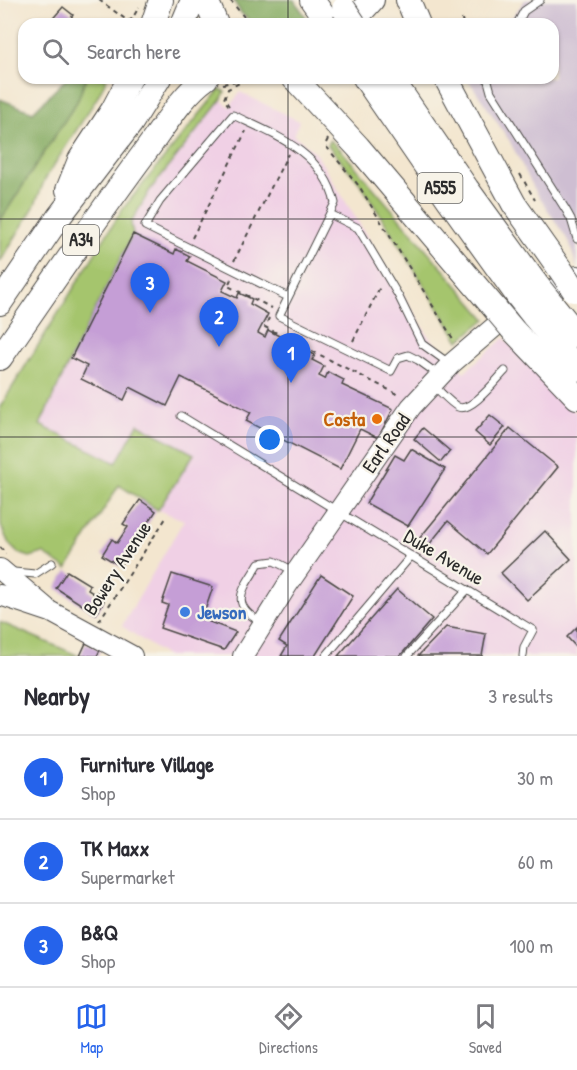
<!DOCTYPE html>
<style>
:root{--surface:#fff;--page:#f7f7f7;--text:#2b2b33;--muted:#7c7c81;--line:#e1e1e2;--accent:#2563eb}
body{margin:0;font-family:"Patrick Hand",sans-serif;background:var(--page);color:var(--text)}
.you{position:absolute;left:270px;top:440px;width:21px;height:21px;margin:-15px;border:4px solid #fff;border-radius:50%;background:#1a73e8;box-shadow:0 0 0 9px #1a73e833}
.badge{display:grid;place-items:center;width:39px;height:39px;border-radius:50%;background:var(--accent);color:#fff;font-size:20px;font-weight:700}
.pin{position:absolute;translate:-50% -50px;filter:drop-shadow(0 2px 3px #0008)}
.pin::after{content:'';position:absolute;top:32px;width:21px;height:18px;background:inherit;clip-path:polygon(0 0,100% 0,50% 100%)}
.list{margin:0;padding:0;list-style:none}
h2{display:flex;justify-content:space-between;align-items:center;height:78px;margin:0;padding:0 24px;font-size:26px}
h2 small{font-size:20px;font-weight:400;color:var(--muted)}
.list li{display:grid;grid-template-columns:39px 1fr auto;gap:18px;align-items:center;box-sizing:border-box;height:84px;padding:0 24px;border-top:2px solid var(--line)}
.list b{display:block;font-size:22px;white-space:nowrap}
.list p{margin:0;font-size:20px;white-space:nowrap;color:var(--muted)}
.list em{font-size:20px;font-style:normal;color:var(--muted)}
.icon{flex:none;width:33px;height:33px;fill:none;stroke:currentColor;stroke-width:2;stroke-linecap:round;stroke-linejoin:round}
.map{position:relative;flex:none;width:577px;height:656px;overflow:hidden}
.search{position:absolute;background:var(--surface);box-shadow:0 2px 4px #0004;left:18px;right:18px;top:18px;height:66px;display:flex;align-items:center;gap:15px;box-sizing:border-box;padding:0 21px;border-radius:18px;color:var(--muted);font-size:22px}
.sheet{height:330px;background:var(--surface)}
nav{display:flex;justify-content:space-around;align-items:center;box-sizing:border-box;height:84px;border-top:2px solid var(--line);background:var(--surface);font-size:16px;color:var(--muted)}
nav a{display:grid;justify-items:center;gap:3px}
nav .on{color:var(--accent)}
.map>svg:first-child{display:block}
.built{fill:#f0d0e5}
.industrial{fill:#cebed2}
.green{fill:#a5c56d;stroke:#68784c;stroke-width:1.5}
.forest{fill:#84aa60;stroke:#586a46;stroke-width:1.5}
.building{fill:#c59ed6}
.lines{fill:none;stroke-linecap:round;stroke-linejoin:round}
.lane-casing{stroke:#494744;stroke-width:9}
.secondary-casing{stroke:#494744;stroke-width:22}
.highway-casing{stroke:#494744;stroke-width:26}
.path{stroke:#494744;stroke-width:2;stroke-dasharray:4.5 4.5;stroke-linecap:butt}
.lane{stroke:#fff;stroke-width:7}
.secondary{stroke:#fff;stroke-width:20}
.highway{stroke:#fff;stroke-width:24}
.highway-bridge-casing{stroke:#494744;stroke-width:26;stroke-linecap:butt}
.highway-bridge{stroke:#fff;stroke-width:24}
.grid{fill:none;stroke:#2b2b2b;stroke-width:1.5;stroke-opacity:0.55}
.food-dot{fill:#e8710a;stroke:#f7f3e8;stroke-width:2}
.shop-dot{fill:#3f7fe0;stroke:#f7f3e8;stroke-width:2}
.labels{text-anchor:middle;stroke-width:4.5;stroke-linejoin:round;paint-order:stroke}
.shield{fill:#f7f3e8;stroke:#686764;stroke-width:1.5}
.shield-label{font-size:18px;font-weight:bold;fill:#2b2b2b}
.food-label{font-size:20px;font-weight:bold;fill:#c56008;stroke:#f7f3e8;text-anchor:end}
.street-label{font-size:20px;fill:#2b2b2b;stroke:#f7f3e8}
.shop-label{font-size:20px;font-weight:bold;fill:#366cbe;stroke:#f7f3e8;text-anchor:start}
</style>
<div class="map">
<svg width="577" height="656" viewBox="0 0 577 656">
<rect width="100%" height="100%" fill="#f7f3e8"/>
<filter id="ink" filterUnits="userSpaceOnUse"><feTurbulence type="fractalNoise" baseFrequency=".0167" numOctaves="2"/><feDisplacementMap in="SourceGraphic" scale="12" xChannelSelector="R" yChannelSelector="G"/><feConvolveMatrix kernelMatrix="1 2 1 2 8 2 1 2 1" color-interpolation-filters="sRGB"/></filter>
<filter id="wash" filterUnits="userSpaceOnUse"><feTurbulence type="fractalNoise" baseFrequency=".008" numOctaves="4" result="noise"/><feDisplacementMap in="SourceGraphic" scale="24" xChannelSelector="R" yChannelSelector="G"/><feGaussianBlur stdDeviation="1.35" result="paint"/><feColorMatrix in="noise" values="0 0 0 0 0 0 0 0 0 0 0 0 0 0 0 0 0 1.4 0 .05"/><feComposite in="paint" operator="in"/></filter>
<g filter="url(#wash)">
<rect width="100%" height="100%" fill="#f3e6cf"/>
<!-- built -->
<polygon class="built" points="240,92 299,121 294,135 315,152 429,337 464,372 504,338 577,414 577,656 166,656 122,626 184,520 158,510 194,454 116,463 40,426 71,358 133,234 131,223 150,190 221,100 230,107"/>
<!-- industrial -->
<polygon class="industrial" points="525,0 577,0 577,268 569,242 536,192 509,140 467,78 553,78 553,24 507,24"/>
<!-- green -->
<g class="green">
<polygon points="86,78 107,78 97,98 45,179 34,207 0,262 0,221 78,100"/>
<polygon points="220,89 225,92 221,100 150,190 131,223 133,234 71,358 40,425 116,463 138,424 194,454 158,510 119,485 67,569 43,553 30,557 18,553 9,544 1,526 0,407 122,210"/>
<polygon points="330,140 341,150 486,319 459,341 362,186 328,145"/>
<polygon points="0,622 79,656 0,656"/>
</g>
<!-- forest -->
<g class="forest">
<polygon points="233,0 294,0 311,24 253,24 241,13"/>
<polygon points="67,78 86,78 78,100 0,221 0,99 33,112"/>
</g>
<g id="blocks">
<!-- building -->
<g class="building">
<polygon points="63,7 73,15 69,21 72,24 48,24"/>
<polygon points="133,234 174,254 176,249 190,256 187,261 227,281 222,291 237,298 239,293 252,299 250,304 268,314 258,333 265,337 268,330 283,338 280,343 298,352 301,348 315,355 312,360 324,366 319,376 325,379 328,372 344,380 342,385 393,409 378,438 360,429 340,469 246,421 251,412 181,377 167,406 130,387 124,400 81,379 87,366 71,358"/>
<polygon points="490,415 505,427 490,445 475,432"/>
<polygon points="423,428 450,451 441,462 414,439"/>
<polygon points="510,428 558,467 487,554 448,521 428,546 419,539"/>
<polygon points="411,449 445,469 408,526 366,503 395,455 404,460"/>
<polygon points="140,500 156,511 120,566 102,555 112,539 117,543 128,527 123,524"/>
<polygon points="545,531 571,559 527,600 501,573"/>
<polygon points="67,571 90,585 88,590 96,595 97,592 102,595 101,599 104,601 96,614 56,588"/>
<polygon points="172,574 213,587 202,619 236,632 224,650 160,628 168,605 162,603"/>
<polygon points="321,575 353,596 315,656 281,656 287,646 279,641"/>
<polygon points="397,589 432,619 400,656 338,656"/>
<polygon points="446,627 486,634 482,656 418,656"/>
<polygon points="577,627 577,648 567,637"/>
<polygon points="86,643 100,650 97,656 80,656"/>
</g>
</g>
</g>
<g filter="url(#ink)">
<use href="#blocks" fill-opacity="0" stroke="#494744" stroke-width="1.5"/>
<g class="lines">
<defs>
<g id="lane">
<polyline points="517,24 524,11 540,0"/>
<polyline points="489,78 488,81 491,92 566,210 571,219 577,239"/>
<polyline points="330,214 358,228 398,295 422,344 450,364"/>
<path d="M288,297L145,226L160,201L233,115C275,135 323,152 335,203L279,316L391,371L398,358L408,355L418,360L439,375"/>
<path d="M433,385C441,392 450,403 458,407C471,413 496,380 505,371"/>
<polyline points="181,416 533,630 524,647 523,656"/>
<polyline points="14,572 35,574 52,563"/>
<path d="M261,622C227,603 244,589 259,563L274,561L294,571"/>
<polyline points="326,656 411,556"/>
<polyline points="407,656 467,590"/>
</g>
<g id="secondary">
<polyline points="0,569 46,608"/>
<polyline points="0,595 51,612 132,656"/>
<polyline points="243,656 288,584 411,407 451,364 506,317 577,276"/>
</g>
<g id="highway">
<polyline points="206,0 216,24"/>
<polyline points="312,0 329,24"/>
<polyline points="408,0 418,24"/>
<polyline points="153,24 161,0"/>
<polyline points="183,24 193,0"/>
<polyline points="350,24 372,0"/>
<polyline points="294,78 358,147 497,311"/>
<polyline points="365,78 449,200 518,296"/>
<polyline points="391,78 467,189 536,284"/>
<polyline points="446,78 514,204 560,269"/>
<polyline points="68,190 80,160 113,110 130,78"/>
<polyline points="0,303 58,218 131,123 159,78"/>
<polyline points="552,304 577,335"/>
<polyline points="533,315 577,369"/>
<polyline points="513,330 577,397"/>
<path d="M0,358C48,289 95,219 145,152C164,127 181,96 206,78"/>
</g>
</defs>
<!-- lane casing -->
<use href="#lane" class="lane-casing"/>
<!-- secondary casing -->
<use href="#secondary" class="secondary-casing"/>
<!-- highway casing -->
<use href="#highway" class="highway-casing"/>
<!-- path -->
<g class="path">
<polyline points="99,0 128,21 132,19 139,7"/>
<polyline points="230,0 250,24"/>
<polyline points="462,19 463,24"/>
<polyline points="263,78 277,82"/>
<polyline points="223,84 247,78"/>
<polyline points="229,106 224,99 228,89 243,81 242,78"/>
<polyline points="328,139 325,145 359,186 455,342"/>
<polyline points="520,174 535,200"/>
<polyline points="192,238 246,131"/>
<polyline points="234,261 288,154"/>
<polyline points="231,279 228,286 272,308"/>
<polyline points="269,318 265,327 395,393 400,397"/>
<polyline points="353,341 381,285"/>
<polyline points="0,547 6,554"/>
<polyline points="99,621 166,518"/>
</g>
<!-- lane -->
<use href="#lane" class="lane"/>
<!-- secondary -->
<use href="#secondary" class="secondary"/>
<!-- highway -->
<use href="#highway" class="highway"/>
<defs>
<g id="highway-bridge">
<polyline points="344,9 354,24"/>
<polyline points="560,269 574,290"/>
<polyline points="536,284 552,304"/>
<polyline points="518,296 533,315"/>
<polyline points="497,311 513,330"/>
</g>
</defs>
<!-- highway-bridge casing -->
<use href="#highway-bridge" class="highway-bridge-casing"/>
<!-- highway-bridge -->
<use href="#highway-bridge" class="highway-bridge"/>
</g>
</g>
<!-- grid -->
<path class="grid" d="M288,0V24M288,78V656M0,219H577M0,437H577"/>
<!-- markers -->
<circle class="food-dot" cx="377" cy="419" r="6"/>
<circle class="shop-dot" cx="185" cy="612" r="6"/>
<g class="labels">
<!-- shield labels -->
<g class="shield">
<rect x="417.5" y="173" width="45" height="30" rx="4.5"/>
<rect x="63" y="225" width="36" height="30" rx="4.5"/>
</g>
<g class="shield-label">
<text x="440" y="194">A555</text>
<text x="81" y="246">A34</text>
</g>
<!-- food labels -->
<g class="food-label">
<text x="365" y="426">Costa</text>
</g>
<!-- street labels -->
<g class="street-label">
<text transform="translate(386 443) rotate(-55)" y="7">Earl Road</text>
<text transform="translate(444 557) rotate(31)" y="7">Duke Avenue</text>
<text transform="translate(117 568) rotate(-57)" y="7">Bowery Avenue</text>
</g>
<!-- shop labels -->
<g class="shop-label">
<text x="197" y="619">Jewson</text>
</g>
</g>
</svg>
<div class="you"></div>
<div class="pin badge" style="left:291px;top:383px">1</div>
<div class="pin badge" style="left:219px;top:347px">2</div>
<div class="pin badge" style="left:150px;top:313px">3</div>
<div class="search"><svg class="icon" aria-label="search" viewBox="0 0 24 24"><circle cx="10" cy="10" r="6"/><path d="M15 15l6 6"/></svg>Search here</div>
</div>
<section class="sheet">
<h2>Nearby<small>3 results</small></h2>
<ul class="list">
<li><span class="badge">1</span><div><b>Furniture Village</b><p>Shop</p></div><em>30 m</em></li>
<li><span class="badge">2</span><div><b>TK Maxx</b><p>Supermarket</p></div><em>60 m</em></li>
<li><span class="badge">3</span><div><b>B&amp;Q</b><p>Shop</p></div><em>100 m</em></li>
</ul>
</section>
<nav>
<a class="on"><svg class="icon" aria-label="map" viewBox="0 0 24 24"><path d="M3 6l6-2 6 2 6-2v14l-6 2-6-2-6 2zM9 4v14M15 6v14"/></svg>Map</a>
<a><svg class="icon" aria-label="directions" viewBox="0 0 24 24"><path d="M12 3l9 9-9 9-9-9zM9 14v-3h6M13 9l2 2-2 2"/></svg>Directions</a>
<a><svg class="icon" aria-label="saved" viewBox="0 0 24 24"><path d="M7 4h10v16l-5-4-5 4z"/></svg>Saved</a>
</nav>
